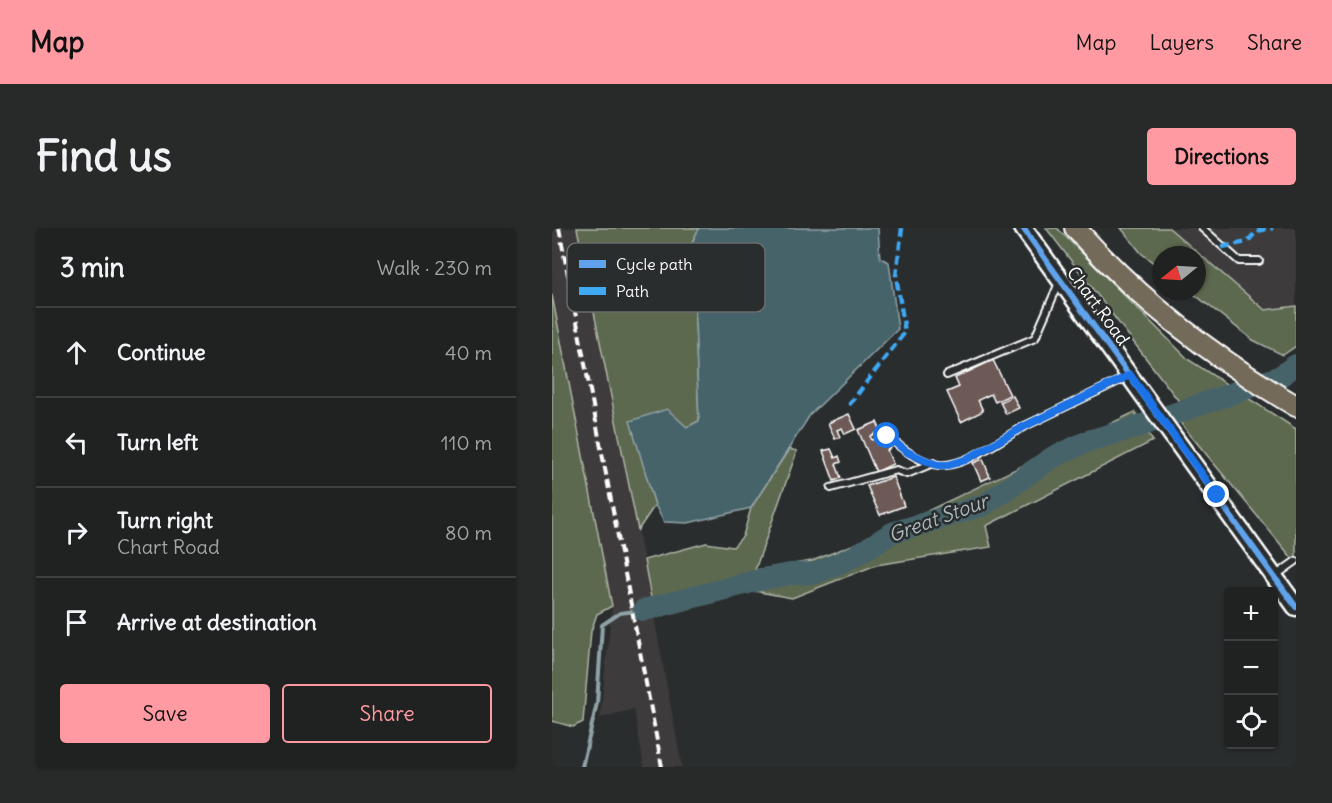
<!DOCTYPE html>
<meta charset="utf-8">
<style>
:root{--surface:#202222;--page:#282a2a;--text:#f1f3f6;--muted:#a2a4a5;--line:#3d3f40;--accent:#ff9aa2}
body{margin:0;font-family:Delius,sans-serif;background:var(--page);color:var(--text)}
.controls{position:absolute;right:18px;bottom:18px;display:grid;overflow:hidden;border-radius:6px;box-shadow:0 2px 4px #0004}
.controls button{width:54px;height:54px;display:grid;place-items:center;padding:0;border:0;border-bottom:2px solid var(--line);background:var(--surface);color:var(--text);font:30px sans-serif}
.compass{position:absolute;left:600px;top:18px;width:54px;height:54px;border-radius:50%;background:var(--surface);box-shadow:0 2px 4px #0004;rotate:252deg}
.stop{position:absolute;width:18px;height:18px;margin:-14px;border:4px solid #1a73e8;border-radius:50%;background:#fff}
.stop.end{background:#1a73e8;border-color:#fff;box-shadow:0 2px 6px #0008}
.list{margin:0;padding:0;list-style:none}
h2{display:flex;justify-content:space-between;align-items:center;height:78px;margin:0;padding:0 24px;font-size:26px}
h2 small{font-size:20px;font-weight:400;color:var(--muted)}
.list li{display:grid;grid-template-columns:39px 1fr auto;gap:18px;align-items:center;box-sizing:border-box;height:90px;padding:0 24px;border-top:2px solid var(--line)}
.list b{display:block;font-size:22px;white-space:nowrap}
.list p{margin:0;font-size:20px;white-space:nowrap;color:var(--muted)}
.list em{font-size:20px;font-style:normal;color:var(--muted)}
.actions{display:flex;gap:12px;padding:18px 24px}
.actions a{flex:1;padding:14px 0;border:2px solid var(--accent);border-radius:6px;text-align:center;font-size:21px;color:var(--accent)}
.actions .main{background:var(--accent);color:#111}
.icon{flex:none;width:33px;height:33px;fill:none;stroke:currentColor;stroke-width:2;stroke-linecap:round;stroke-linejoin:round}
.map{position:relative;flex:none;width:744px;height:539px;overflow:hidden;border-radius:6px}
header{display:flex;align-items:center;gap:36px;box-sizing:border-box;height:84px;padding:0 30px;background:var(--accent);color:#111}
header strong{font-size:28px}
nav{display:flex;gap:33px;margin-inline-start:auto;font-size:21px}
.intro{display:flex;align-items:center;justify-content:space-between;box-sizing:border-box;height:144px;padding:0 36px}
h1{margin:0;font-size:42px}
.button{padding:15px 27px;border-radius:6px;background:var(--accent);color:#111;font-size:21px;font-weight:700}
main{display:flex;gap:36px;padding:0 36px}
aside{flex:1;background:var(--surface);border-radius:6px;box-shadow:0 2px 4px #0004}
.map>svg:first-child{display:block}
.built{fill:#3e3a3a}
.green{fill:#5d6950;stroke:#aeb4a8;stroke-width:1.5}
.water{fill:#46646a;stroke:#90a2a6;stroke-width:1.5}
.lines{fill:none;stroke-linecap:round;stroke-linejoin:round}
.stream{stroke:#90a2a6;stroke-width:4}
.river{stroke:#46646a;stroke-width:22}
.building{fill:#6d5a57;stroke:#fff;stroke-width:1.5}
.lane-casing{stroke:#fff;stroke-width:10}
.secondary-casing{stroke:#fff;stroke-width:21}
.primary-casing{stroke:#fff;stroke-width:24}
.lane{stroke:#2a2d2e;stroke-width:6}
.secondary{stroke:#2a2d2e;stroke-width:16}
.primary{stroke:#736b5a;stroke-width:20}
.rail{stroke:#fff;stroke-width:4;stroke-dasharray:9 4.5;stroke-linecap:butt}
.quiet{stroke:#3fa9f5;stroke-width:4.5;stroke-dasharray:9 4.5;stroke-linecap:butt}
.cycleway-casing{stroke:#2a2d2e;stroke-width:10}
.cycleway{stroke:#60a3ed;stroke-width:6}
.route{stroke:#1a73e8;stroke-width:8}
.labels{text-anchor:middle;stroke-width:5;stroke-linejoin:round;paint-order:stroke}
.street-label{font-size:18px;fill:#fff;stroke:#2a2d2e}
.water-label{font-size:20px;font-style:italic;fill:#acb9bc;stroke:#2a2d2e}
.key{fill:#2a2d2e;stroke:#6a6c6d;stroke-width:1.5}
.key-label{font-size:16px;fill:#fff}
</style>
<header>
<strong>Map</strong>
<nav><a>Map</a><a>Layers</a><a>Share</a></nav>
</header>
<div class="intro"><h1>Find us</h1><a class="button">Directions</a></div>
<main>
<aside>
<h2>3 min<small>Walk · 230 m</small></h2>
<ul class="list">
<li><svg class="icon" aria-label="ahead" viewBox="0 0 24 24"><path d="M12 20V5M6 11l6-6 6 6"/></svg><div><b>Continue</b></div><em>40 m</em></li>
<li><svg class="icon" aria-label="left" viewBox="0 0 24 24"><path d="M17 20v-9H6M10 6l-5 5 5 5"/></svg><div><b>Turn left</b></div><em>110 m</em></li>
<li><svg class="icon" aria-label="right" viewBox="0 0 24 24"><path d="M7 20v-9h11M14 6l5 5-5 5"/></svg><div><b>Turn right</b><p>Chart Road</p></div><em>80 m</em></li>
<li><svg class="icon" aria-label="arrive" viewBox="0 0 24 24"><path d="M6 21V4h12l-3 4 3 4H6"/></svg><div><b>Arrive at destination</b></div></li>
</ul>
<div class="actions"><a class="main">Save</a><a>Share</a></div>
</aside>
<div class="map">
<svg width="744" height="539" viewBox="0 0 744 539">
<rect width="100%" height="100%" fill="#2a2d2e"/>
<filter id="ink" filterUnits="userSpaceOnUse"><feTurbulence type="fractalNoise" baseFrequency=".0167" numOctaves="2"/><feDisplacementMap in="SourceGraphic" scale="12" xChannelSelector="R" yChannelSelector="G"/><feConvolveMatrix kernelMatrix="1 2 1 2 8 2 1 2 1" color-interpolation-filters="sRGB"/></filter>
<g filter="url(#ink)">
<!-- built -->
<g class="built">
<polygon points="0,0 25,0 86,302 130,539 92,539 82,481 48,490 60,378 0,67"/>
<polygon points="617,0 744,0 744,78 713,82"/>
</g>
<!-- green -->
<g class="green">
<polygon points="25,0 147,0 140,15 147,193 135,199 79,193 103,277 86,302"/>
<polygon points="494,0 505,0 637,132 744,201 744,335 626,192 629,176"/>
<polygon points="569,0 617,0 713,82 744,78 744,118 731,127 701,112 638,63 645,63 645,27 609,27 609,41 589,25"/>
<polygon points="0,67 60,378 45,386 39,403 31,494 21,499 0,493"/>
<polygon points="583,184 601,213 434,298 439,319 324,337 240,370 197,362 102,386 92,332 154,315 181,319 191,308 199,280 237,221 245,223 203,342 260,333 323,308"/>
</g>
<!-- water -->
<polygon class="water" points="147,0 326,0 328,30 337,34 346,101 258,187 199,280 136,295 112,294 103,277 78,193 115,181 135,199 147,193 140,15"/>
<g class="lines">
<!-- stream -->
<polyline class="stream" points="30,539 45,475 50,397 68,385 92,382"/>
<!-- river -->
<polyline class="river" points="92,382 211,351 238,346 265,345 303,328 340,305 432,277 501,229 539,212 579,201 727,149 744,137"/>
</g>
<!-- building -->
<g class="building">
<polygon points="441,132 458,167 443,174 439,166 426,172 431,183 409,194 395,164 407,159 403,150"/>
<polygon points="461,168 467,180 454,186 448,174"/>
<polygon points="297,186 304,201 293,206 290,200 285,202 288,209 283,211 276,195"/>
<polygon points="325,194 329,203 318,208 320,212 326,209 329,217 336,213 339,220 335,222 341,236 324,244 306,202"/>
<polygon points="279,221 283,230 287,228 289,234 284,236 289,250 282,253 271,223"/>
<polygon points="431,231 438,249 429,253 421,235"/>
<polygon points="341,249 352,278 328,287 315,258"/>
</g>
<g class="lines">
<defs>
<g id="lane">
<polyline points="650,0 687,33 707,33"/>
<polyline points="395,147 483,110 507,55"/>
<path d="M335,208C349,220 368,235 387,237C413,240 451,209 475,197C508,181 542,165 575,149"/>
<polyline points="279,260 344,242 355,246 381,235"/>
<polyline points="723,348 744,333"/>
</g>
<polyline id="secondary" points="471,0 744,379"/>
<path id="primary" d="M523,0C586,71 662,130 744,178"/>
</defs>
<!-- lane casing -->
<use href="#lane" class="lane-casing"/>
<!-- secondary casing -->
<use href="#secondary" class="secondary-casing"/>
<!-- primary casing -->
<use href="#primary" class="primary-casing"/>
<!-- lane -->
<use href="#lane" class="lane"/>
<!-- secondary -->
<use href="#secondary" class="secondary"/>
<!-- primary -->
<use href="#primary" class="primary"/>
<!-- rail -->
<polyline class="rail" points="7,0 110,539"/>
<!-- quiet -->
<g class="quiet">
<polyline points="670,19 695,14 705,3 721,0"/>
<polyline points="297,177 353,104 344,48 350,0"/>
</g>
<defs>
<polyline id="cycleway" points="471,0 744,379"/>
</defs>
<!-- cycleway casing -->
<use href="#cycleway" class="cycleway-casing"/>
<!-- cycleway -->
<use href="#cycleway" class="cycleway"/>
</g>
</g>
<g class="lines" filter="url(#ink)">
<!-- route -->
<polyline class="route" points="335,208 355,224 373,232 385,237 397,237 413,232 473,198 578,147 665,267"/>
</g>
<g class="labels">
<!-- street labels -->
<g class="street-label">
<text transform="translate(546 78) rotate(54)" y="6">Chart Road</text>
</g>
<!-- water labels -->
<g class="water-label">
<text transform="translate(386 290) rotate(-20)" y="7">Great Stour</text>
</g>
</g>
<!-- legend -->
<rect x="15" y="15" width="198" height="69" rx="9" class="key"/>
<rect x="27" y="32" width="27" height="8" fill="#60a3ed"/>
<rect x="27" y="59" width="27" height="8" fill="#3fa9f5"/>
<g class="key-label">
<text x="64" y="42">Cycle path</text>
<text x="64" y="69">Path</text>
</g>
</svg>
<div class="controls">
<button>+</button>
<button>−</button>
<button><svg class="icon" aria-label="locate" viewBox="0 0 24 24"><circle cx="12" cy="12" r="6"/><path d="M12 2v4M12 18v4M2 12h4M18 12h4"/></svg></button>
</div>
<svg class="compass" viewBox="-18 -18 36 36"><path d="M0-13l5 13h-10z" fill="#e53935"/><path d="M0 13l5-13h-10z" fill="#a2a4a5"/></svg>
<div class="stop" style="left:335px;top:208px"></div>
<div class="stop end" style="left:665px;top:267px"></div>
</div>
</main>
